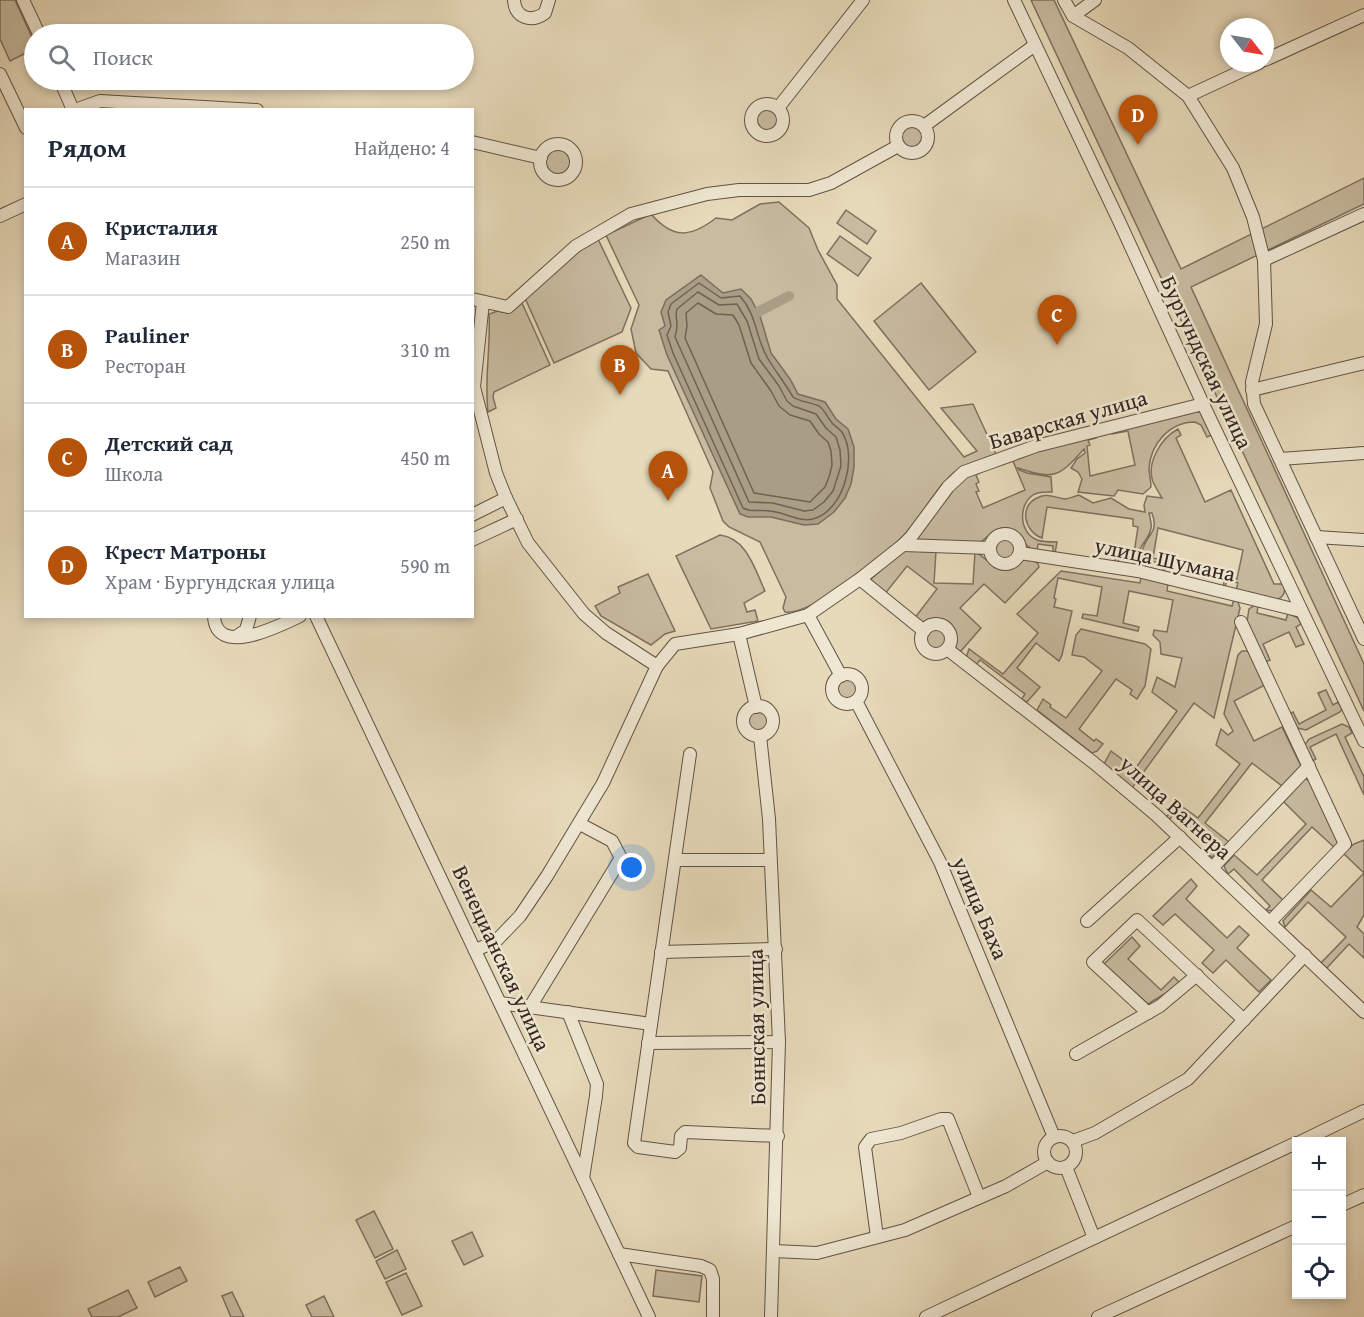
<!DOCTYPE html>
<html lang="ru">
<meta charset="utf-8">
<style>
:root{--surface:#fff;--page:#f6f6f7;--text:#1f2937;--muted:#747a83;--line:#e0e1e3;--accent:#b45309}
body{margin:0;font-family:"Gentium Book Plus",serif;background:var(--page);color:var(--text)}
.controls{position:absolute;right:18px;bottom:18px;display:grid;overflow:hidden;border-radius:0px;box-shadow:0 3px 9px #0003}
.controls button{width:54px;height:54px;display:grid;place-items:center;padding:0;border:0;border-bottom:2px solid var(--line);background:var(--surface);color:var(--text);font:30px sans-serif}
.compass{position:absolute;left:1220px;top:18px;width:54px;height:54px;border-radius:50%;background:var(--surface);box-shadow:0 3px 9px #0003;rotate:121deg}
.you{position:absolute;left:632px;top:868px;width:21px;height:21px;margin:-15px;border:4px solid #fff;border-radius:50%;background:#1a73e8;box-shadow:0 0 0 9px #1a73e833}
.badge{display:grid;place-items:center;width:39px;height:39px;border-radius:50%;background:var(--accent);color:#fff;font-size:20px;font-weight:700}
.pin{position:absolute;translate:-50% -50px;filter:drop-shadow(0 2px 3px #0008)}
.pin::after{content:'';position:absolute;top:32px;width:21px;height:18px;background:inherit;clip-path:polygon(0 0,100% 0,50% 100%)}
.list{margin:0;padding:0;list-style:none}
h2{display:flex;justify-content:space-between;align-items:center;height:78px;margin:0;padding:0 24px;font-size:26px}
h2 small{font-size:20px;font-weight:400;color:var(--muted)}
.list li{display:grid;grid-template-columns:39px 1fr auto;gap:18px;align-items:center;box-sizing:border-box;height:108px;padding:0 24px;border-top:2px solid var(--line)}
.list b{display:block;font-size:22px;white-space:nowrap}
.list p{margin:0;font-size:20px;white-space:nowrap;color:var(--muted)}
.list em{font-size:20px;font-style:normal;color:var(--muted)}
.icon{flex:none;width:33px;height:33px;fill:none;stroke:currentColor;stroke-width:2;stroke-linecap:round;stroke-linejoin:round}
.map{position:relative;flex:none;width:1364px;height:1317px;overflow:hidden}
.search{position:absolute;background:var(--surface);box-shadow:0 3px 9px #0003;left:24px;top:24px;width:450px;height:66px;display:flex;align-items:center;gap:15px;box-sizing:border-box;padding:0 21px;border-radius:33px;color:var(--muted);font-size:22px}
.panel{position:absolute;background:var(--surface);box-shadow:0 3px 9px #0003;left:24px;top:108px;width:450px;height:510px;border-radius:0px}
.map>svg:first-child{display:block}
.green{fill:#c8bba0;stroke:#7e7060;stroke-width:1.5}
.water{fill:#aa9d86;stroke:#7a6d5d;stroke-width:1.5}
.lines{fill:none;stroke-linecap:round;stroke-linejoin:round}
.shore{stroke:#6e6253;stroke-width:1.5}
.canal{stroke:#aa9d86;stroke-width:10}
.minor-casing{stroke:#605346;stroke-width:14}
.minor{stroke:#efe7d2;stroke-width:12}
.labels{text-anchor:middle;stroke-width:5;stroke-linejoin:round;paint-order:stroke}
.street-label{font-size:22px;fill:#332620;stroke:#efe7d2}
</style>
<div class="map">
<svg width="1364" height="1317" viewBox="0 0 1364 1317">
<rect width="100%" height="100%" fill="#e7daba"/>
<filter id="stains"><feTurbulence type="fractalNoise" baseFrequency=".00333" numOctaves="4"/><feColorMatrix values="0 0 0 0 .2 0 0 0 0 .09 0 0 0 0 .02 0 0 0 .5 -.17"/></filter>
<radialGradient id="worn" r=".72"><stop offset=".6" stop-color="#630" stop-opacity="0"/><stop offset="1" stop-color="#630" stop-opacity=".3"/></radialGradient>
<!-- green -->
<g class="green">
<polygon points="0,0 15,0 34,42 34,49 10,61 0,39"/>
<polygon points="1031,0 1054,0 1181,269 1364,178 1364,204 1191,287 1364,664 1364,711"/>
<circle cx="768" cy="119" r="12"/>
<circle cx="912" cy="137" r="11"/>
<circle cx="558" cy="162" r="12"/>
<path d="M779,202L809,228L818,250L837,285V299L964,457L977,451L941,408L973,404L996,454C982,460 963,464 951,475C933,492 922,515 906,533C889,553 811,616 785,612L783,608L786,597L760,542L729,527L723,521L710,488L713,472L668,371L651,369L636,353L631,329L639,305L606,235L651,214C673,239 690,238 716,218L732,220L760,204Z"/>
<polygon points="846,210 876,231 867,244 837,223"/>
<polygon points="840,236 871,258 858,276 827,254"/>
<polygon points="598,239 631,308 622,332 554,363 525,298 570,257"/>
<polygon points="921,283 976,352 929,390 874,321"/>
<path d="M522,303L550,365L494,392L493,397L496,408L488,412C484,379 491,347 489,314L498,311L508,313Z"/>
<path d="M1196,411L1202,413L1214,434L1207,437L1201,425L1195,422C1170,422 1151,443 1149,468C1149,475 1151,481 1151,487L1143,494L1118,490L1114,496L1078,492L1082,479L1078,472L1071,468L1077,459L1085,453L1084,449C1059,477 1055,480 1018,468L1019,470L1027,473L1051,477L1052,492C1046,492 1039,491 1033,495C1018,505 1019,533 1037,540C1043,542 1050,542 1057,542L1055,553H1053V546L1038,544L1037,551C1021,548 1018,522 999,529C991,532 986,539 979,543L921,541L917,538L962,478L983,471L976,475L979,482L976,484L979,491L976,492L983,508L1025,490L1013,461L998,466L997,464L1094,433L1096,438L1088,440L1090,445L1087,446L1090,476L1135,465L1128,431L1112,434L1111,430Z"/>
<path d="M1178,429L1181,435L1176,438L1205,502L1231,490L1274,584H1283C1287,591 1283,598 1276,600L1236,590L1238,583L1227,580L1225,587H1223L1225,577L1237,579L1243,550L1158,528L1153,558L1167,561L1165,571H1163L1164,564L1149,561L1148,568L1145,567C1144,563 1142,558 1142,553C1144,535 1160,535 1152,513H1149C1150,518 1152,524 1151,528C1148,545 1134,543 1141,567L1134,566V557L1119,555L1118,564L1115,563L1116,551L1134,553L1138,527L1133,526V519L1047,507L1042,538C1025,532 1018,507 1037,498C1048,492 1055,498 1065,499C1070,499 1074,496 1079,495L1093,503L1111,498L1129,509L1145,512L1144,505L1147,496L1162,498C1159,493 1155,486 1153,482C1146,463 1161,438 1178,429Z"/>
<path d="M720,535C747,538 755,570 765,591L744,603L747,612L755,610L758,621L711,629L676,556Z"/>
<circle cx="1006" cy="549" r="10"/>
<path d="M903,550L936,551L934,583L973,584L975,552C988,557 996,577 1013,568C1017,565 1020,561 1024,559C1030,560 1038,560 1039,567L1005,603L984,584L960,608L981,628L961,651H959C953,646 956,645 955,637C955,614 935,620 921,623L914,619L937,589L907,566L884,595L869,581Z"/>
<polygon points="1061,571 1140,583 1141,577 1168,583 1167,591 1232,606 1234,599 1238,602 1240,608 1214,718 1194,703 1132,788 1104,764 1111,751 1135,769 1177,711 1152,692 1157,677 1175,687 1182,658 1161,654 1160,642 1153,635 1154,630 1167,632 1173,600 1129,591 1123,623 1139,627 1138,631 1082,618 1083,614 1097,616 1102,587 1058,578 1054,598 1056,599 1054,607 1072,611 1062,655 1059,661 1036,643 1017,668 1040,687 1027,702 1021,700 1025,694 980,660 975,666 966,658 969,649 1003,674 1038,633 1017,614"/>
<polygon points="648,574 675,631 665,634 651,645 601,616 595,606 620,593 618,587"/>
<polygon points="1255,605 1258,606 1257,613 1286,620 1288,613 1298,618 1301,624 1296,627 1304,644 1296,647 1289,632 1263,644 1270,660 1265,662 1247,621 1249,609"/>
<polygon points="1081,629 1145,644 1151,649 1145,686 1137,699 1130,694 1132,690 1116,679 1079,729 1094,741 1096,739 1103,744 1097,751 1092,753 1037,710 1043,699 1051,705 1050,707 1066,718 1102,671 1084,657 1072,655 1076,635"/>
<circle cx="936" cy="639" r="10"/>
<polygon points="1242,651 1248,651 1250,653 1265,685 1234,701 1254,741 1282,727 1301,766 1282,786 1252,763 1205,823 1229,842 1212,857 1205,853 1210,848 1173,815 1168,821 1166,818 1176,802 1198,818 1240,764 1216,745 1221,729 1228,735 1233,731 1224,714 1238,655"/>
<circle cx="848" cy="689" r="10"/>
<polygon points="1326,690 1333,705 1338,702 1342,709 1340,712 1306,730 1297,728 1289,714 1293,712 1299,724 1326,710 1318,693"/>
<circle cx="758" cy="721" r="10"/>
<polygon points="1342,724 1349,727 1352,733 1345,737 1364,777 1364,795 1336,734 1310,747 1316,759 1311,762 1304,746 1309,739"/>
<polygon points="1304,778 1310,781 1339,843 1335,848 1312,827 1262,880 1284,901 1275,910 1265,911 1270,906 1234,869 1228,874 1224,866 1234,855 1257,875 1306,824 1283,801"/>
<polygon points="1364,840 1364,915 1357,927 1364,934 1364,958 1349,944 1326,969 1320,964 1346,937 1308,902 1285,927 1283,921 1311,890 1331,907 1364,873 1343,853 1354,844"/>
<polygon points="1191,879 1197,886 1186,899 1227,938 1239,926 1249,935 1237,948 1271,980 1259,992 1226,960 1213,973 1202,963 1214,950 1175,914 1163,925 1153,916"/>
<polygon points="1132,937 1140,946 1128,959 1161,990 1174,977 1181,984 1148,1004 1104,964"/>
<polygon points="374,1211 393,1249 375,1258 356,1220"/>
<polygon points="472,1232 483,1256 464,1265 452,1241"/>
<polygon points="397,1250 406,1269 385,1279 376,1261"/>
<polygon points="180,1267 187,1281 155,1297 148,1282"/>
<polygon points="656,1270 702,1276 699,1302 653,1296"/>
<polygon points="406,1273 422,1306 402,1315 386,1282"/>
<polygon points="128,1290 137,1308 118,1317 92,1317 88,1309"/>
<polygon points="232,1292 244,1317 231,1317 222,1296"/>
<polygon points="324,1296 334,1317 312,1317 306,1305"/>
</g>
<!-- water -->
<polygon class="water" points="701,275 723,293 741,289 751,299 760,316 771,353 790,379 798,394 825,402 836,419 848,429 854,447 854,467 851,484 845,498 834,512 818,524 804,525 771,517 748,517 740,514 667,355 659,330 665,326 661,312 666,300"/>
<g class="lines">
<!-- shore -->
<g class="shore">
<path d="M699,283L721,298L740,296C757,315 755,336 767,357C775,371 785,383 793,397C800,402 810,402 819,406C825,410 828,419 833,424C836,427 841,430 843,434C857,458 844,508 816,518C801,524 785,512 770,511C761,509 752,513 743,508L673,353L667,335L671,326L668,312L671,304Z"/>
<path d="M698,292L719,305L737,304L747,321L759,359L779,386L787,401L793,406L816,414L826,428L836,437L840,450L841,466L833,491L824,502L813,510L804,511L773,503L749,502L675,337C680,323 674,318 677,309Z"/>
<polygon points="698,303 716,314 733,315 739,325 751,363 771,391 779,406 790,415 810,421 819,434 828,442 831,451 832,465 829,477 825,487 810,502 754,493 685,338 687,326 686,313"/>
</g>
<!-- canal -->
<polyline class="canal" points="758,312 789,296"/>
<defs>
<g id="minor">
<polyline points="23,0 39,34"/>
<path d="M514,0C515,18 531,23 545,13L549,0"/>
<polyline points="1014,0 1120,223 1203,404 1364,741"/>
<polyline points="1064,0 1073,16 1128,48 1188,96 1233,168 1253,217 1264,260 1266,324 1252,382 1254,404 1364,639"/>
<polyline points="1073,16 1095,0"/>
<polyline points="1265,60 1364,15"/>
<polyline points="0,74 26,128"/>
<polyline points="60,80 73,110"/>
<polyline points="1188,96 1259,63"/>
<circle cx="767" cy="120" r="16"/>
<polyline points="778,108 863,0"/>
<polyline points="75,110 100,101 257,110"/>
<circle cx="912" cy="137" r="16"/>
<polyline points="924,126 1035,45"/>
<polyline points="472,142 541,158"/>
<circle cx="558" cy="162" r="18"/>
<polyline points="0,216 26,204"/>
<polyline points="1264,260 1364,214"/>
<polyline points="472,299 508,307 576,246 631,214 707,194 739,190 809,190 831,183 898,146"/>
<polyline points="483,302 474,387 496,473 506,498 528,543 584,614 606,633 657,666 675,644 739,634 808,615 860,579 903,545 911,537 948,487 964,472 1036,446 1203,404"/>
<polyline points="1252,390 1364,363"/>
<polyline points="1280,459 1364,453"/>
<polyline points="472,515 506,498"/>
<circle cx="1005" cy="549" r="15"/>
<polyline points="1316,537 1364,540"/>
<polyline points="472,540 517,519"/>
<polyline points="903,545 990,548"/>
<polyline points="1020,553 1138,571 1301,611"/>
<polyline points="860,579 924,631"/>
<polyline points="808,615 841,676"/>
<path d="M214,616C216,659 281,625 300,616"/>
<polyline points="316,616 649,1317"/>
<polyline points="1241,622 1345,844 1270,922"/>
<circle cx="936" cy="639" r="15"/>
<polyline points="739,634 756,707"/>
<polyline points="237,636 246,630 250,616"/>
<polyline points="947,649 1094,763 1156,815 1364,1012"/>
<circle cx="847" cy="689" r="15"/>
<polyline points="856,701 940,862 1054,1137"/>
<circle cx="758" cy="721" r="15"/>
<polyline points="760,736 769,819 779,1042 771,1317"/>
<polyline points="690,754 634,1143 638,1147 675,1152 680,1148 681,1136 685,1132 778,1136"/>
<polyline points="675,860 770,860"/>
<polyline points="1213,867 1309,766"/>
<polyline points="1087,921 1180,837"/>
<polyline points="475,950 495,942 520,916 547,876 603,783 657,666"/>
<polyline points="661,952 776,949"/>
<polyline points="500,1003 651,1024"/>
<polyline points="530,1007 621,858 612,841 580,824"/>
<polyline points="568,1012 597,1084 596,1096 583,1178"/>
<polyline points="1148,1013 1093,962 1137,920 1244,1020"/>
<polyline points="648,1043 779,1042"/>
<polyline points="1076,1054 1160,1006 1197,975"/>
<circle cx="1060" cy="1152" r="16"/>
<polyline points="1073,1141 1095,1133 1188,1079 1305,955"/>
<polyline points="1300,1142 1364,1111"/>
<polyline points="1066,1167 1094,1238"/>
<polyline points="1342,1205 1364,1195"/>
<polyline points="877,1237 865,1147 871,1139 901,1133 941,1119 948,1119 979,1197"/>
<polyline points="774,1251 817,1253 905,1230 1006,1186 1048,1162"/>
<polyline points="619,1254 701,1266 710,1270 713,1279 713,1317"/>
<polyline points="926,1317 1296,1143"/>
<polyline points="1098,1317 1296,1226"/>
</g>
</defs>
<!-- minor casing -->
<use href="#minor" class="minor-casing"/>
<!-- minor -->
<use href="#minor" class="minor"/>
</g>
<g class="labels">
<!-- street labels -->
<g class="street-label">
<text transform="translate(1207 362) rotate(65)" y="8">Бургундская улица</text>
<text transform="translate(1068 419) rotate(-16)" y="8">Баварская улица</text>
<text transform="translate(1165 559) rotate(12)" y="8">улица Шумана</text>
<text transform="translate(1176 807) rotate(42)" y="8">улица Вагнера</text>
<text transform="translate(981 908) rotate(67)" y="8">улица Баха</text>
<text transform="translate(502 958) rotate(65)" y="8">Венецианская улица</text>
<text transform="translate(756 1027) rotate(-91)" y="8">Боннская улица</text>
</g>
</g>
<rect width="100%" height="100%" filter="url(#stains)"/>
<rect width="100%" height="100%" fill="url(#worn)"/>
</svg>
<div class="controls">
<button>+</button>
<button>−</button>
<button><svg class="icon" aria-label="locate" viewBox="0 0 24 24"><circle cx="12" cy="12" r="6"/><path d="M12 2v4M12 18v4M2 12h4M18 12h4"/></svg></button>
</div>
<svg class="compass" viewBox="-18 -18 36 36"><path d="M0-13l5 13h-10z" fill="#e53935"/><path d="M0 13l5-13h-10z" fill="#747a83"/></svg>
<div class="you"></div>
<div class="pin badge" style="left:668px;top:501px">A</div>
<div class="pin badge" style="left:620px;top:395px">B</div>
<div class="pin badge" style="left:1057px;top:345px">C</div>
<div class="pin badge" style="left:1138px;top:145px">D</div>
<div class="search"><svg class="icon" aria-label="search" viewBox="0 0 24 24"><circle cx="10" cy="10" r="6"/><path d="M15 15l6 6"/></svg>Поиск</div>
<section class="panel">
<h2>Рядом<small>Найдено: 4</small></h2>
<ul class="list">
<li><span class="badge">A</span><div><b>Кристалия</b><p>Магазин</p></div><em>250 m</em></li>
<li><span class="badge">B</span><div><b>Pauliner</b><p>Ресторан</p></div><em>310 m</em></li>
<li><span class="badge">C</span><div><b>Детский сад</b><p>Школа</p></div><em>450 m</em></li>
<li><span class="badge">D</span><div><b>Крест Матроны</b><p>Храм · Бургундская улица</p></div><em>590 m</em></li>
</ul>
</section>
</div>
